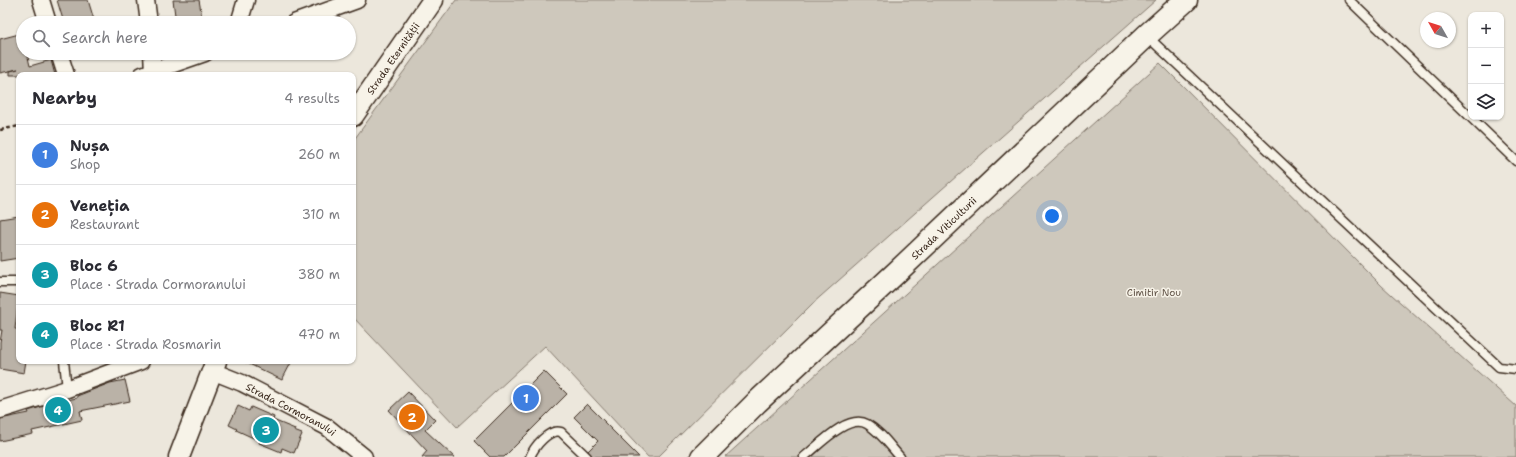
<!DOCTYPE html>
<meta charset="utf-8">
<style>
:root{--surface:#fff;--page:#f7f7f7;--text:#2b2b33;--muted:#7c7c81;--line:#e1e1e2;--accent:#1a73e8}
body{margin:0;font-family:"Shantell Sans",sans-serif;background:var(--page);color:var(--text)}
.controls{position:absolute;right:12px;top:12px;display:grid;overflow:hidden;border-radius:8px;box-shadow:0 1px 3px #0004}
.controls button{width:36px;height:36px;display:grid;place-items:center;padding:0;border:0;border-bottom:1px solid var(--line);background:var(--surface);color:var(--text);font:20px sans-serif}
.compass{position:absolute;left:1420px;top:12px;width:36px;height:36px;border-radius:50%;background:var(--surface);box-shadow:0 1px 3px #0004;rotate:309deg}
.you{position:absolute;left:1052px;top:216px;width:14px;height:14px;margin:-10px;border:3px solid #fff;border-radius:50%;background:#1a73e8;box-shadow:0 0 0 6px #1a73e833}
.badge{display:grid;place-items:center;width:26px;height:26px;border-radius:50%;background:var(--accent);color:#fff;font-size:13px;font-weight:700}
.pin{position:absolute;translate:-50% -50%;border:2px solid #fff;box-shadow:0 1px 4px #0006}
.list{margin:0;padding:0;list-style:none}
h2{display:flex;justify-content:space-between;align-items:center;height:52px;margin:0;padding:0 16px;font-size:17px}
h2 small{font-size:13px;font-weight:400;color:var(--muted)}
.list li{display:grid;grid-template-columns:26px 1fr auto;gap:12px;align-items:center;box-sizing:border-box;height:60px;padding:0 16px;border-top:1px solid var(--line)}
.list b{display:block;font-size:15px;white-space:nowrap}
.list p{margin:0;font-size:13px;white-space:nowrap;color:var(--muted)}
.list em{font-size:13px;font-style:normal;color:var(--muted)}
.icon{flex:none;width:22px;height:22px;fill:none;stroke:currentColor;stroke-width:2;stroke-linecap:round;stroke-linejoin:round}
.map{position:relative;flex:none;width:1516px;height:457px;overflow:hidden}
.search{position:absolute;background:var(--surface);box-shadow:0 1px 3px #0004;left:16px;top:16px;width:340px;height:44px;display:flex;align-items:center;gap:10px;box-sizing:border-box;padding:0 14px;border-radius:22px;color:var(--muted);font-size:15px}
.panel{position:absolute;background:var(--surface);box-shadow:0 1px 3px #0004;left:16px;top:72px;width:340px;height:292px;border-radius:8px}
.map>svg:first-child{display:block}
.green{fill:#cec8bc;stroke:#84796d}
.building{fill:#bab2a7;stroke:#3b2a1e}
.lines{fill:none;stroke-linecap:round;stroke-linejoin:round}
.service-casing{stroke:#3b2a1e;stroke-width:11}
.minor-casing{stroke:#3b2a1e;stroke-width:19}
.tertiary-casing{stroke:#3b2a1e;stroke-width:23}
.secondary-casing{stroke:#3b2a1e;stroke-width:25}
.path{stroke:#3b2a1e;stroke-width:2.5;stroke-dasharray:4 3;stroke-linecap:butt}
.service{stroke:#f7f3e8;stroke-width:8}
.minor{stroke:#f7f3e8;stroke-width:16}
.tertiary{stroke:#f7f3e8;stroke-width:20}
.secondary{stroke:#f7f3e8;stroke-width:22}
.labels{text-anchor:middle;stroke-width:3;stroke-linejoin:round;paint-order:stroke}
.street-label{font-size:10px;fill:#3b2a1e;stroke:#f7f3e8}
.park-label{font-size:10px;fill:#605246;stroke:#f7f3e8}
</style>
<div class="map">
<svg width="1516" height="457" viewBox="0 0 1516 457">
<rect width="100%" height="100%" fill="#ece7dc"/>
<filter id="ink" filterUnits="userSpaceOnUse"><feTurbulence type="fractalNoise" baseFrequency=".025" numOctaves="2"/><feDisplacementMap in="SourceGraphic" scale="8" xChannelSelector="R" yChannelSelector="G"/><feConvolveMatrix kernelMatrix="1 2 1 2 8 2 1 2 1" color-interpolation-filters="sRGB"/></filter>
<g filter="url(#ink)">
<!-- green -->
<g class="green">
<polygon points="456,0 1156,0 812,304 658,457 648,457 545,346 457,427 353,317 353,141"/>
<polygon points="1160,63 1382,286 1516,406 1516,457 725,457"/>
</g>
<!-- building -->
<g class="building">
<polygon points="57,0 88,0 95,23 64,23"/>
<polygon points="173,0 199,0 203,23 176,23"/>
<polygon points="23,33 23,53 27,53 30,66 51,60 55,75 10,75 10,71 18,69 0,73 0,39"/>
<polygon points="19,216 19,258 0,261 0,219"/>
<polygon points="0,293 19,296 15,329 19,329 19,361 26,361 24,373 0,369 0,342 2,330 0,330"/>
<polygon points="243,361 292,361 282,380"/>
<polygon points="544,371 567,394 504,457 490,457 474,441"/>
<polygon points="125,380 130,401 80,411 82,420 32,431 33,434 0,441 0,419 29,413 28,411 57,402 77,398 77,396 110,383"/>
<polygon points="408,392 435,420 425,430 454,457 422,457 427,451 389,410"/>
<polygon points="587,404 605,422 604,422 639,457 592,457 588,451 598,441 574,417"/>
<polygon points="238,406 249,411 251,407 274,417 273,420 295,429 294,431 302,434 294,453 282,448 281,452 259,443 260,441 236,430 237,429 229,425"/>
</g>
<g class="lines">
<defs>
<g id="service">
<polyline points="1349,0 1516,161"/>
<polyline points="1147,36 1499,367 1516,369"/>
<polyline points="0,282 19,282"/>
<polyline points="64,361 67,389"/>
<path d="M530,457C534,447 549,428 561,432L587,457"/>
<path d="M804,457C818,446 848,413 867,424C881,432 890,446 900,457"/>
</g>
<g id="minor">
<polyline points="41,0 48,23"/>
<polyline points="146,0 149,23"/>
<polyline points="239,23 246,0"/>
<polyline points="294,23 357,0"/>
<polyline points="59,53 66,75"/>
<polyline points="152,53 153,71"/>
<polyline points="142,75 205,53"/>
<path id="s1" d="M212,371L242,383L327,427L364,457"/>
<polyline points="0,410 67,389 141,361"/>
</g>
<g id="tertiary">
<path id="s2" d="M353,116L433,0"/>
<polyline points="179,457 216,361"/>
</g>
<g id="secondary">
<path id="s3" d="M702,457L757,402L898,271L1146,36L1186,0"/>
</g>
</defs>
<!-- service casing -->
<use href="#service" class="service-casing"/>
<!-- minor casing -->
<use href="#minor" class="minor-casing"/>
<!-- tertiary casing -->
<use href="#tertiary" class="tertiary-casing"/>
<!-- secondary casing -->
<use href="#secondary" class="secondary-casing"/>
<!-- path -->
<polyline class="path" points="0,130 19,126"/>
<!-- service -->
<use href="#service" class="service"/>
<!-- minor -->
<use href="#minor" class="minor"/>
<!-- tertiary -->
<use href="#tertiary" class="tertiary"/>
<!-- secondary -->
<use href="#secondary" class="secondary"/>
</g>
</g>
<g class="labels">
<!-- street labels -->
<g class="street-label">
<text dy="4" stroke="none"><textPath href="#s2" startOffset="70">Strada Eternității</textPath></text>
<text dy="4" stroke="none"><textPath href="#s3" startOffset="333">Strada Viticulturii</textPath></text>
<text dy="4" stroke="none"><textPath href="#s1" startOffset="88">Strada Cormoranului</textPath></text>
</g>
<!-- park labels -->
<g class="park-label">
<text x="1154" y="296">Cimitir Nou</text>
</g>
</g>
</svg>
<div class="controls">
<button>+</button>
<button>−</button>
<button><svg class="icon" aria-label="layers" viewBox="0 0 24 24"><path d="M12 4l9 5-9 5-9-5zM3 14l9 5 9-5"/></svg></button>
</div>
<svg class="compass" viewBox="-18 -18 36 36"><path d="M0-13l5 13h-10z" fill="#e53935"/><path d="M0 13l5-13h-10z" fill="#7c7c81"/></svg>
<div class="you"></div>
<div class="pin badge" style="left:526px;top:398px;background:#3f7fe0">1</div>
<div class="pin badge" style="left:412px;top:417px;background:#e8710a">2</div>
<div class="pin badge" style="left:266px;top:430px;background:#0f9aa8">3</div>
<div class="pin badge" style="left:58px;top:410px;background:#0f9aa8">4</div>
<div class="search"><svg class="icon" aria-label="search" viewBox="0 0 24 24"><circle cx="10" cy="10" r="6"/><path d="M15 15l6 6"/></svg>Search here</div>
<section class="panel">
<h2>Nearby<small>4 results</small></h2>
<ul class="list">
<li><span class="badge" style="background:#3f7fe0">1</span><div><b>Nușa</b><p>Shop</p></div><em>260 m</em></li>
<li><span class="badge" style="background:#e8710a">2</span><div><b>Veneția</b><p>Restaurant</p></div><em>310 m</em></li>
<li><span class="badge" style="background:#0f9aa8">3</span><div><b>Bloc 6</b><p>Place · Strada Cormoranului</p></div><em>380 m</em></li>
<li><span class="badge" style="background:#0f9aa8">4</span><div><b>Bloc R1</b><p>Place · Strada Rosmarin</p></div><em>470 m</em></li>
</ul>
</section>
</div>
